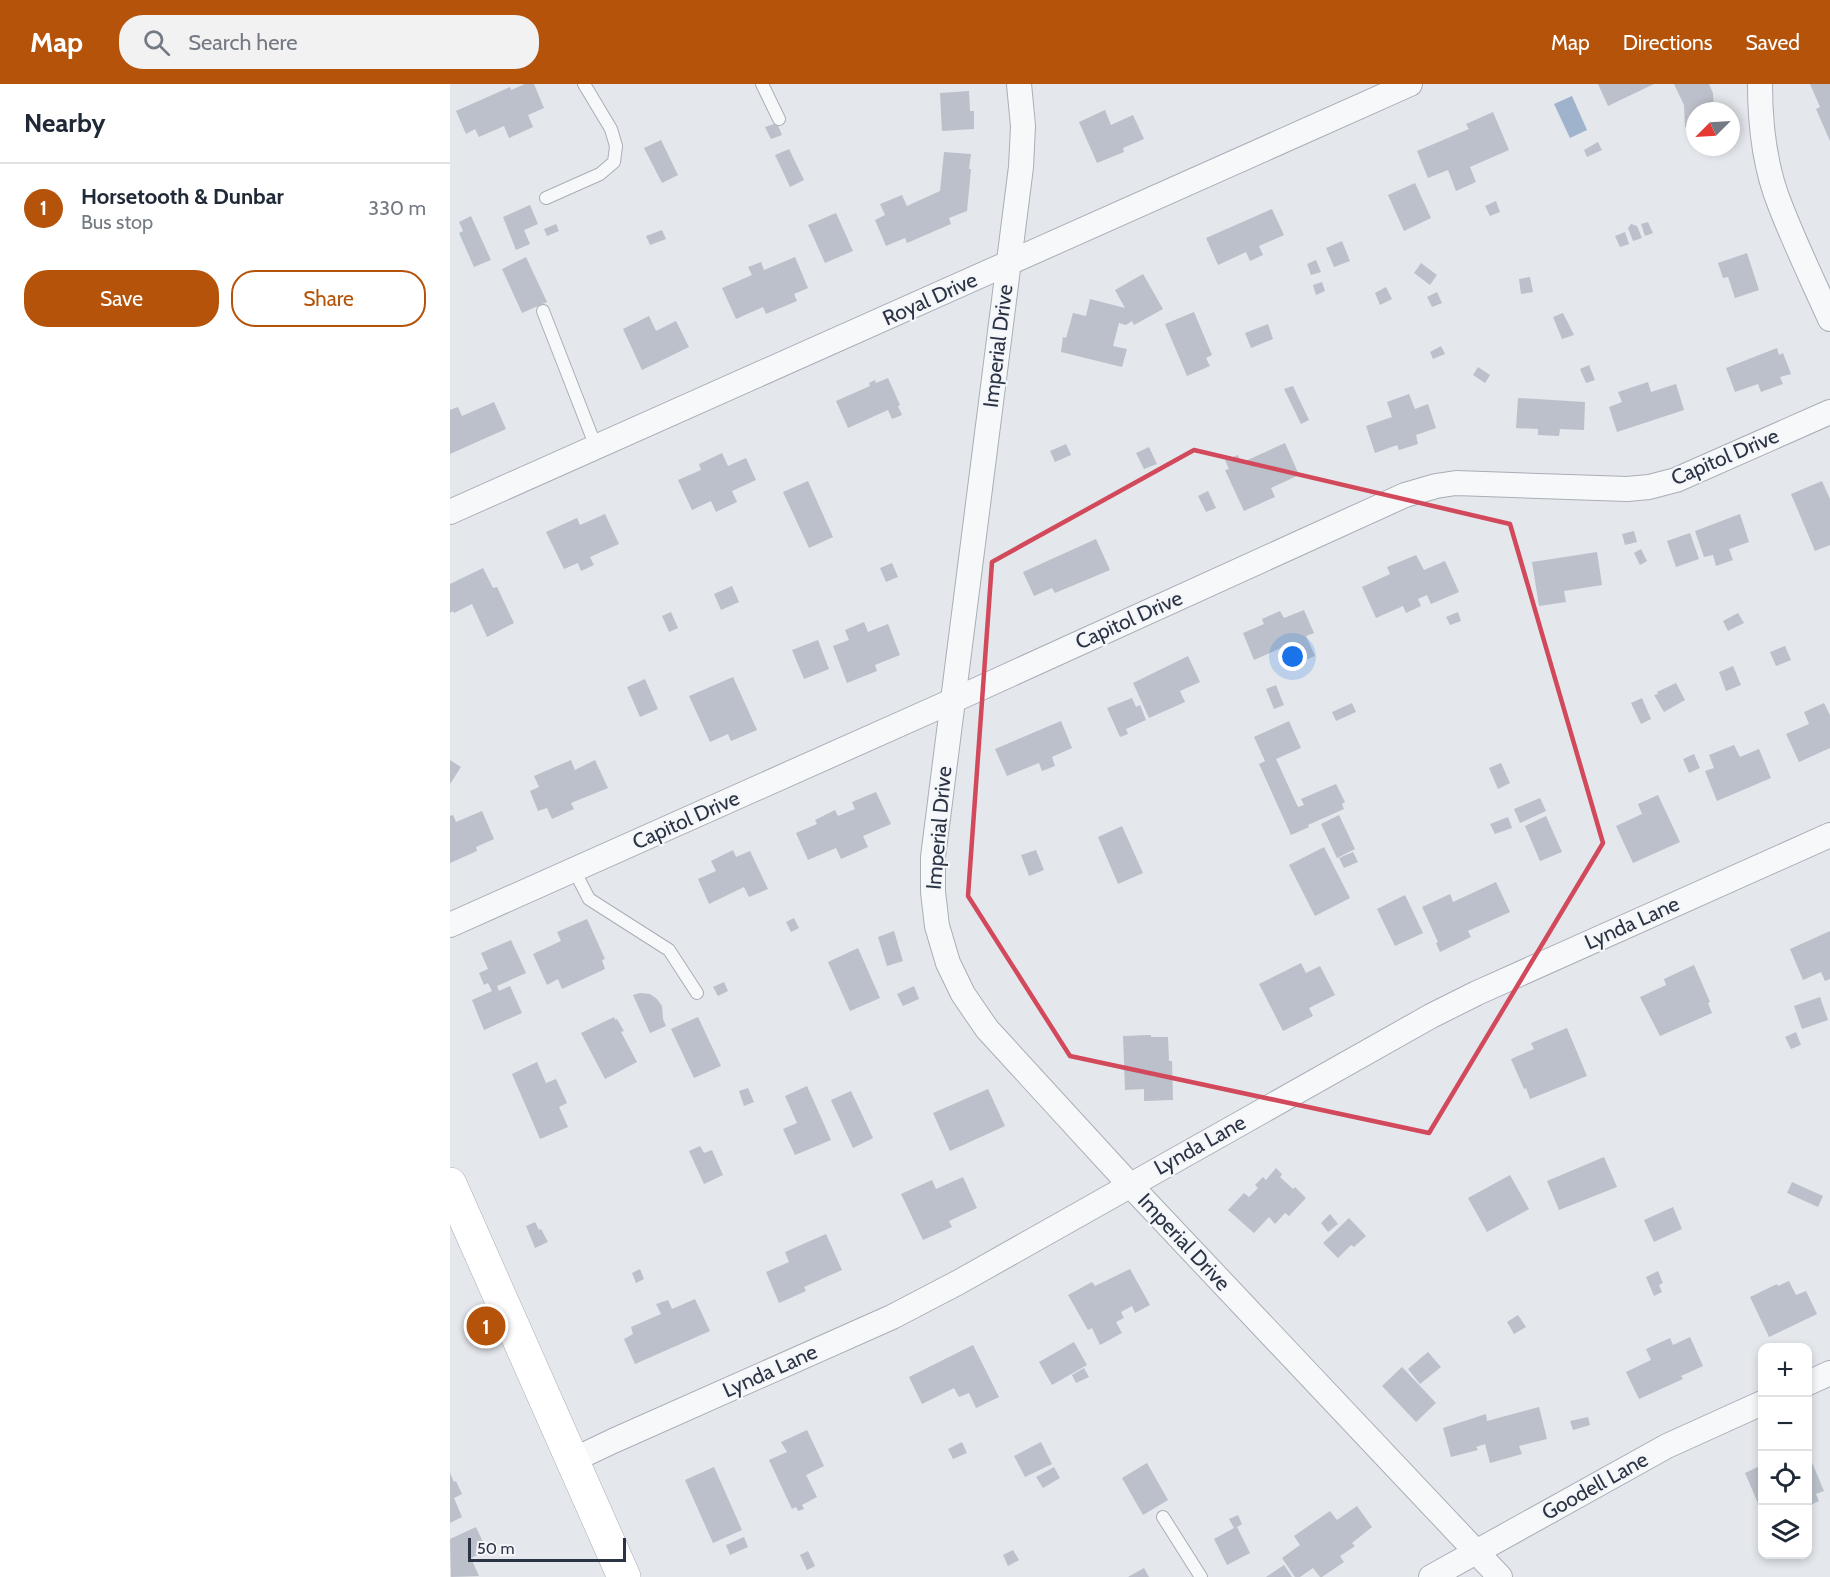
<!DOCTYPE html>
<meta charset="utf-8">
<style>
:root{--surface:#fff;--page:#f2f2f3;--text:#1f2937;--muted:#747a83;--line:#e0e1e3;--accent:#b45309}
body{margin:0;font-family:Cabin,sans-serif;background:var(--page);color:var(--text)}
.controls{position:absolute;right:18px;bottom:18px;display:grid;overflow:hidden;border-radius:12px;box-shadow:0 3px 9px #0003}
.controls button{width:54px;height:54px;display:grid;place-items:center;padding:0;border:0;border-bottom:2px solid var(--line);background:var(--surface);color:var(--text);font:30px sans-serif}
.compass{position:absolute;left:1236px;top:18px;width:54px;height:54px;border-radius:50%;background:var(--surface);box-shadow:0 3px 9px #0003;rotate:246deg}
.scale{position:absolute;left:18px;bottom:15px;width:158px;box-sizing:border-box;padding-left:6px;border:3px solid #2b3445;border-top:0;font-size:16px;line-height:21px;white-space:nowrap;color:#2b3445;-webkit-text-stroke:4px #f4f6f9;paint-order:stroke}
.you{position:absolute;left:843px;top:573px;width:21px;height:21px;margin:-15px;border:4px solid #fff;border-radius:50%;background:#1a73e8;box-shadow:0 0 0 9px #1a73e833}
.badge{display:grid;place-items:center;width:39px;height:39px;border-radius:50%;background:var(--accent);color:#fff;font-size:20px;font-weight:700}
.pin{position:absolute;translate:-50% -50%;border:3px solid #fff;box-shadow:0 2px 6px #0006}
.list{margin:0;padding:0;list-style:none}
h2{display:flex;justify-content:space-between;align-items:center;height:78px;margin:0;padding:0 24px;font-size:26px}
h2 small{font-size:20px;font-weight:400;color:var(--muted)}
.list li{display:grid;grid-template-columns:39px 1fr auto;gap:18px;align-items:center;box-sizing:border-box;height:90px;padding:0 24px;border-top:2px solid var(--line)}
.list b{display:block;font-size:22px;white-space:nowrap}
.list p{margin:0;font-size:20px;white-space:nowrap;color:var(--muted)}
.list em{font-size:20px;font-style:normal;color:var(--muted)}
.actions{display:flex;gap:12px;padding:18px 24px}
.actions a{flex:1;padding:14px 0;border:2px solid var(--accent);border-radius:24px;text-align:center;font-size:21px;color:var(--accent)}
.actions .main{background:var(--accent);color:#fff}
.icon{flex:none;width:33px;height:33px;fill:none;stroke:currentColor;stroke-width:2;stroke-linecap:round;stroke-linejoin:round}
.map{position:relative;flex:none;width:1380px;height:1493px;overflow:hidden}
header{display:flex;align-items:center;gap:36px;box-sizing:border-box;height:84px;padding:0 30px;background:var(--accent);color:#fff}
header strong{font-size:28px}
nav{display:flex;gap:33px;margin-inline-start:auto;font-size:21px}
.search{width:420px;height:54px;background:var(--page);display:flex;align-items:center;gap:15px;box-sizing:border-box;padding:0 21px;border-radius:24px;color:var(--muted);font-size:22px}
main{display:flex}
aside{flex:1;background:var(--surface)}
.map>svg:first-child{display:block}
.water{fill:#9fb4cc}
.building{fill:#bbc0ca}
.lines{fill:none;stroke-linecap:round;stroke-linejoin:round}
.lane-casing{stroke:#a9aeb7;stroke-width:14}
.street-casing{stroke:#a9aeb7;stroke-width:26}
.secondary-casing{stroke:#a9aeb7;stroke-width:34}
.lane{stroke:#f7f8fa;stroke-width:12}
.street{stroke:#f7f8fa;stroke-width:24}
.secondary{stroke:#fff;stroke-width:33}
.marked{fill:none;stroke:#d1495b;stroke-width:4.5;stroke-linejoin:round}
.labels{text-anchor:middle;stroke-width:4.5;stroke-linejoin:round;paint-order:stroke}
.street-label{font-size:21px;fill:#2b3445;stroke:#f4f6f9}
</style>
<header>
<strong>Map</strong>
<div class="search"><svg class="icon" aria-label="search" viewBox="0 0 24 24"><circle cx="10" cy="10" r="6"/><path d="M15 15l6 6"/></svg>Search here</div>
<nav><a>Map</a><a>Directions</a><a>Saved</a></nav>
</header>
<main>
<aside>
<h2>Nearby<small></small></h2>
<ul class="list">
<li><span class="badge">1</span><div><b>Horsetooth &amp; Dunbar</b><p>Bus stop</p></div><em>330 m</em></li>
</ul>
<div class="actions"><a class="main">Save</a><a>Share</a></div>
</aside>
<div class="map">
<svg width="1380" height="1493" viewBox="0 0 1380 1493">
<rect width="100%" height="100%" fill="#e4e7ec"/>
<!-- water -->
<polygon class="water" points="1122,12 1137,46 1120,54 1104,20"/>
<!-- building -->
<g class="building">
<polygon points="75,0 84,0 94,24 78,31 83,43 59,54 54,42 29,53 25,45 16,50 6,27 60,3 61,6"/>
<polygon points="1148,0 1204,0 1158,22"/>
<polygon points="1224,0 1259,0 1263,9 1264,27 1245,27 1245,43 1235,43 1234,21"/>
<polygon points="1360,0 1380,0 1380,57 1366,25 1370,23"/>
<polygon points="519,7 520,27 524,27 524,45 492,47 490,9"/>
<polygon points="655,26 661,41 683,31 694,55 673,64 674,68 647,79 629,38"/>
<polygon points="1043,28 1059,66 1020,83 1026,98 1006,107 998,86 978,94 967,67 1019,45 1016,40"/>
<polygon points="327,39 332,51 321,55 315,43"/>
<polygon points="211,56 228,91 212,99 194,64"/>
<polygon points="1148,58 1152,66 1137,73 1134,66"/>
<polygon points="339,65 354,96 340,103 325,71"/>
<polygon points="494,68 521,70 519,85 521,85 517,127 499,134 501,140 457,159 455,154 436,162 425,136 435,131 430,120 452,111 457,122 490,107"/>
<polygon points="965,99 981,134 954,147 938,111"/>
<polygon points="1046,117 1050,128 1040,132 1035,122"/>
<polygon points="80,121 88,140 74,146 80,160 66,166 53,133"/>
<polygon points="822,125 834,151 809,162 813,171 800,177 796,168 768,181 756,154"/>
<polygon points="386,129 403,167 375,179 358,141"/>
<polygon points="21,132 41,176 24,183 9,149 13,147 9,138"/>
<polygon points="1198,138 1203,149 1195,152 1191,140"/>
<polygon points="106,140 109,147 97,152 94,145"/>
<polygon points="1181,140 1187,142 1192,154 1183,157 1178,144"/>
<polygon points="212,146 216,155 200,161 196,152"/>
<polygon points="1175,148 1179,160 1170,163 1165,152"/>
<polygon points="892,157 900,177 884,183 876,164"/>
<polygon points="1297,169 1309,206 1285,214 1278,193 1273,194 1268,179"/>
<polygon points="76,173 97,218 72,229 52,185"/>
<polygon points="345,173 358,204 344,210 347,217 316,230 313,223 286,235 272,204 302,191 298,183 311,178 314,186"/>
<polygon points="866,176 871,188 861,191 857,180"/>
<polygon points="971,179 987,191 980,201 964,189"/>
<polygon points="693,190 713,225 684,241 682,237 676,241 669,239 663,262 677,265 672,283 611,268 613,253 616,254 623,229 636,232 640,215 675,224 665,206"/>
<polygon points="1080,193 1083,208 1071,210 1069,195"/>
<polygon points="872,198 875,207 866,211 863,201"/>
<polygon points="936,203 942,215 930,221 925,209"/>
<polygon points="987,208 992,219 982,223 977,213"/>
<polygon points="744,228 762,271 756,274 760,282 737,292 715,240"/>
<polygon points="1113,229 1124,251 1112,255 1103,233"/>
<polygon points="199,232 206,247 226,237 239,263 192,286 173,245"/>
<polygon points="818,240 823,255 801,264 795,249"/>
<polygon points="991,262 995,270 983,275 980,268"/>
<polygon points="1327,264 1329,271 1333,269 1341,290 1330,293 1333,300 1311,308 1308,300 1285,308 1276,284"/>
<polygon points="1139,281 1145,296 1136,299 1130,285"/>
<polygon points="1028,283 1040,291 1035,299 1023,291"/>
<polygon points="438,294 450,321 448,322 452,331 442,335 438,326 398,344 386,317 420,302 419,299 425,296 426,299"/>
<polygon points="1198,298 1201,308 1226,300 1234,326 1167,348 1159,323 1172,318 1168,308"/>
<polygon points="843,302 859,336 851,340 834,305"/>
<polygon points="959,310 965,325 978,320 986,344 966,351 968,360 949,366 947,361 925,369 916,342 942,333 937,318"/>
<polygon points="1068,314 1135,318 1134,346 1110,345 1109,352 1088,351 1088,345 1066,344"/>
<polygon points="44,318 56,345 0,370 0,326 8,323 12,332"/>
<polygon points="835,359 849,391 821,404 825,413 794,427 775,386 779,385 775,376 788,371 791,379"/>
<polygon points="616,360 621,371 605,378 600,367"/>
<polygon points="699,363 707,380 694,385 686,369"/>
<polygon points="272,369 278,382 296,374 306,396 282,407 287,418 266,428 261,417 242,426 228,396 251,386 249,380"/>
<polygon points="358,397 383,453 359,464 333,408"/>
<polygon points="1372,397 1380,415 1380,461 1365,467 1341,410"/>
<polygon points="758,407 766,424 756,428 748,412"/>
<polygon points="155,430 169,460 140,473 144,481 131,487 128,479 114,485 96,448 127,434 130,441"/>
<polygon points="1290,430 1299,458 1279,465 1283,476 1266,482 1263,471 1254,473 1245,447"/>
<polygon points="1184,447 1187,458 1175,461 1172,450"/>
<polygon points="1240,449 1249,475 1226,483 1217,457"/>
<polygon points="646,455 660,486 605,509 602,504 584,512 573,488"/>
<polygon points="1191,465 1197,477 1190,481 1184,469"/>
<polygon points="1147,468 1152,501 1114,507 1116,518 1089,522 1082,478"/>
<polygon points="966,471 974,486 995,477 1009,508 981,520 977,511 968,515 971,522 956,529 953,522 926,534 912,503 940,490 937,483"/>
<polygon points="442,479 448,493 436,498 430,484"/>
<polygon points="33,484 43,504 47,503 64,539 37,553 22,520 4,529 3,527 0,529 0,500"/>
<polygon points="282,502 289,518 271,526 264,510"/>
<polygon points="854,526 864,549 856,552 865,572 841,582 833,563 804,576 793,549 814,540 812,535 830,527 834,534"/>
<polygon points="221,528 228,544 219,548 212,532"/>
<polygon points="1008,528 1011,537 1000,541 996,533"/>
<polygon points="1288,529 1294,539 1278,547 1273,537"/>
<polygon points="414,538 418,548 438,540 450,571 425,581 427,587 397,599 383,562 399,556 395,546"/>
<polygon points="368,556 379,585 354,595 342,566"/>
<polygon points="1335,562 1341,576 1326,582 1320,568"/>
<polygon points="738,572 750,598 730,607 735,618 699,634 683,599"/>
<polygon points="1283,582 1291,601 1276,607 1269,588"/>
<polygon points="283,593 307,646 281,657 278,650 260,658 239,612"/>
<polygon points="195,595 208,625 190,633 177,603"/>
<polygon points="1226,599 1235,616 1214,628 1204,611 1208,610 1207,608"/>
<polygon points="826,601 834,621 824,625 816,605"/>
<polygon points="682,614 686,623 690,621 696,636 676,645 678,650 670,653 657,624"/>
<polygon points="1192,614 1201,635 1191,640 1181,619"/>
<polygon points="902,619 906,628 886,637 882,628"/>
<polygon points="1374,619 1380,631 1380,664 1349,678 1336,650 1359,640 1354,628"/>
<polygon points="611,637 622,664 602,673 605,682 592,687 589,679 557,692 545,665"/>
<polygon points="839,637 851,664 826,675 848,723 854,721 851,715 886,700 895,718 892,720 894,725 858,741 859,743 841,751 809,680 815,677 804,653"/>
<polygon points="1284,661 1290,673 1309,665 1321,694 1267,717 1255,687 1264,684 1259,671"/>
<polygon points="1244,670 1250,684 1239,689 1233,675"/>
<polygon points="0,676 11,683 0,700"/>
<polygon points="121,676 125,686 145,676 158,704 121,719 124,725 102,735 97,724 88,727 80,707 89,703 84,692"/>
<polygon points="1051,679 1060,699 1048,705 1039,684"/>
<polygon points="426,708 441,740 413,752 418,763 391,775 386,764 358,776 346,749 367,740 365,736 385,726 388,732 405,725 402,718"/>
<polygon points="1208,711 1230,758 1183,779 1166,742 1192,730 1188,720"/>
<polygon points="1090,714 1096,727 1070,739 1064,725"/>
<polygon points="32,727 44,755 26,763 27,767 0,779 0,732 3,731 6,738"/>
<polygon points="889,731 905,765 887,774 871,740"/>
<polygon points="1096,732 1112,768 1090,777 1075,742"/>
<polygon points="1058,733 1062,744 1045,750 1040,740"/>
<polygon points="672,742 693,789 668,800 648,753"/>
<polygon points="874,763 900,814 865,832 839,781"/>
<polygon points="283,766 286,773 300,767 318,805 299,813 294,803 259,820 248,795 266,787 261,777"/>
<polygon points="586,766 594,786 579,792 571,771"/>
<polygon points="903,768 908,778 894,784 889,774"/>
<polygon points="1046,798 1060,828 1018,847 1021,853 990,868 986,859 988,858 972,823 1000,810 1003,818"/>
<polygon points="955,811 973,849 945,862 927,825"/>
<polygon points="344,834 349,844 341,848 336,838"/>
<polygon points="137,835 155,875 152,876 155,885 112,905 108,895 97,901 83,870 111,857 107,848"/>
<polygon points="444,847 453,877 437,882 428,853"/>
<polygon points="1380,847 1380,895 1375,897 1371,888 1353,896 1340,865"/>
<polygon points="61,856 76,889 47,902 49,907 60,902 72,929 34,946 22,916 42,907 38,899 34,901 29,889 38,885 31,869"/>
<polygon points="408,864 430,914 400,927 378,878"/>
<polygon points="851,879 856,889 870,882 885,911 859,924 863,932 833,947 809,900"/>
<polygon points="1244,881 1260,918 1258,919 1262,929 1210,952 1190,913 1216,901 1214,895"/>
<polygon points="274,898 278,907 268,912 263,903"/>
<polygon points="464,902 469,915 453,922 447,910"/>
<polygon points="190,909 200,910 207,915 212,922 213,935 216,942 200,949 183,911"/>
<polygon points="1370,913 1378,936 1352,945 1344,922"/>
<polygon points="164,933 165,936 167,935 174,947 171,948 187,978 155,995 131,949"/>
<polygon points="248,933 271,982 244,994 221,945"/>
<polygon points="1117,944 1137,992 1080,1015 1076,1004 1074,1005 1061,975 1084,965 1081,959"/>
<polygon points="1346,948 1351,961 1341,965 1335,953"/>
<polygon points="701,951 701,953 718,953 719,977 722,977 723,1016 694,1017 694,1005 675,1006 673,952"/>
<polygon points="87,978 96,999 106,995 117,1019 109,1023 118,1043 90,1055 62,990"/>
<polygon points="357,1002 381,1056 345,1071 333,1045 347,1039 335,1012"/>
<polygon points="298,1004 304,1018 294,1022 289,1007"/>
<polygon points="538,1005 555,1042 500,1067 483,1029"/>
<polygon points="401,1007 423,1054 403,1064 381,1016"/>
<polygon points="250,1062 254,1069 262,1066 273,1091 254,1100 239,1067"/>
<polygon points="1154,1073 1167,1103 1109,1126 1097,1097"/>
<polygon points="826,1084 832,1090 830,1093 843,1105 845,1103 856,1114 839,1132 835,1129 825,1140 819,1133 804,1149 778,1126 794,1109 799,1113 808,1104 805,1101 813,1093 816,1096"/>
<polygon points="1060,1091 1079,1125 1037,1148 1018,1114"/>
<polygon points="513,1093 527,1124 499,1137 502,1143 473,1156 451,1110 482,1096 486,1105"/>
<polygon points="1342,1098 1373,1112 1368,1123 1337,1109"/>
<polygon points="1223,1123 1232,1145 1204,1158 1194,1136"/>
<polygon points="880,1130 888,1140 878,1148 871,1139"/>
<polygon points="899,1134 916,1152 904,1163 901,1161 888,1174 873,1159"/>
<polygon points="85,1138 89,1146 91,1145 98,1158 85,1164 76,1142"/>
<polygon points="376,1150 392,1186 354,1203 356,1207 329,1219 316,1188 339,1178 335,1168"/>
<polygon points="190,1185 194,1195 186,1199 182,1189"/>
<polygon points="680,1185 700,1221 685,1229 682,1222 671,1228 674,1234 666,1238 672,1249 650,1261 642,1244 638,1246 618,1211 642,1198 645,1202"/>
<polygon points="1208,1187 1213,1199 1209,1201 1212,1208 1204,1212 1196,1193"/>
<polygon points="1339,1197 1346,1211 1356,1207 1367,1230 1319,1253 1300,1213 1327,1200 1328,1202"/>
<polygon points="245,1215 260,1247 185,1280 174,1255 183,1250 181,1243 211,1230 206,1220 218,1216 222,1225"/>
<polygon points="1068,1231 1076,1243 1064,1250 1057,1238"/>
<polygon points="1240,1253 1253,1282 1231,1292 1233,1295 1189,1315 1176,1288 1201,1276 1196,1265 1220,1254 1223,1261"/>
<polygon points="624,1258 637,1281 602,1301 589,1278"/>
<polygon points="523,1261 549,1313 526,1324 519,1309 509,1313 504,1304 472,1320 459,1293"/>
<polygon points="978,1268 991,1283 970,1300 958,1285"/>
<polygon points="952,1283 986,1319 966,1338 932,1302"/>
<polygon points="634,1284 639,1293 626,1299 622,1291"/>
<polygon points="1089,1323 1097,1355 1069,1362 1072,1370 1040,1379 1035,1360 1026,1363 1028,1366 1001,1373 993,1344 1036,1330 1037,1337"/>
<polygon points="1138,1333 1140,1341 1123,1346 1120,1337"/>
<polygon points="357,1346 374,1382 356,1391 367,1413 352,1421 354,1425 348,1427 346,1423 342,1425 319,1376 337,1368 331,1358"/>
<polygon points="512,1358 517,1369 503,1375 498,1365"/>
<polygon points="591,1358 602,1380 575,1393 564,1372"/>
<polygon points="1358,1369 1374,1407 1366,1410 1369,1417 1358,1422"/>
<polygon points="697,1379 718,1416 693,1431 672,1394"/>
<polygon points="1312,1381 1312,1423 1310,1424 1295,1389"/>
<polygon points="264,1383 292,1446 263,1459 235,1396"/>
<polygon points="604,1383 610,1394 593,1404 586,1393"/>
<polygon points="0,1389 4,1398 6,1397 12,1410 4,1414 12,1433 0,1439"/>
<polygon points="907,1422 922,1443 902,1459 905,1462 890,1472 894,1478 872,1493 870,1493 863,1484 850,1493 845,1493 832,1474 850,1461 844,1452 880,1427 887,1436"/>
<polygon points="788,1431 792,1440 787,1443 800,1469 777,1481 764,1455 784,1444 779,1435"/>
<polygon points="26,1443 37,1467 21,1474 29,1492 1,1493 0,1455"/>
<polygon points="294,1453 298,1463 280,1471 276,1461"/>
<polygon points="563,1466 569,1476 558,1482 553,1471"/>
<polygon points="358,1467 365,1482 357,1486 350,1471"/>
<polygon points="834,1481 842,1493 816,1493"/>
<polygon points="694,1484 699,1493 678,1493"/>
</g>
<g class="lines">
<defs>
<g id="lane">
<polyline points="312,0 329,35"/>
<polyline points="96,114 150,90 164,78 166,62 161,45 134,0"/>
<polyline points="93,227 146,363"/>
<polyline points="124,786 139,815 219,866 247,909"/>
<polyline points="713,1433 751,1493"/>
</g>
<g id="street">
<polyline points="569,0 573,42 571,83 483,773 483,808 487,842 498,879 513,910 537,945 680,1101 1050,1493"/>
<path d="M1310,0C1310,40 1315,84 1330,121C1345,160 1363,197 1380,235"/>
<polyline points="0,428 960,0"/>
<polyline points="0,841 502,617 955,411 986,402 1006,399 1177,405 1199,403 1226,396 1380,328"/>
<polyline points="1358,1299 1380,1289"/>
<polyline points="123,1376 163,1357 442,1233 509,1198 981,932 1027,909 1380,751"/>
<polyline points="981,1493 1217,1362 1312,1319"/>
</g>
<polyline id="secondary" points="0,1100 174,1493"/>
</defs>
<!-- lane casing -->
<use href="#lane" class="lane-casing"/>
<!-- street casing -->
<use href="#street" class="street-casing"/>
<!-- secondary casing -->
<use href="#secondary" class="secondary-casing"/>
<!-- lane -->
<use href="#lane" class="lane"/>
<!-- street -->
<use href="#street" class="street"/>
<!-- secondary -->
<use href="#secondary" class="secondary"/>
</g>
<!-- marked area -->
<path class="marked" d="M744,366L1060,440L1153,759L979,1049L620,972L518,812L542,478Z"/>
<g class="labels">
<!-- street labels -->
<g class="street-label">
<text transform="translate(480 215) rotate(-24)" y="7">Royal Drive</text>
<text transform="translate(548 262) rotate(-83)" y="7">Imperial Drive</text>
<text transform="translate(1275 373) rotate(-23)" y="7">Capitol Drive</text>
<text transform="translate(679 536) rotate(-24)" y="7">Capitol Drive</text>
<text transform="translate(236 736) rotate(-24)" y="7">Capitol Drive</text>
<text transform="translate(489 744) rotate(-85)" y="7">Imperial Drive</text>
<text transform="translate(1182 839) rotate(-24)" y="7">Lynda Lane</text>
<text transform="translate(750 1061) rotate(-29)" y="7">Lynda Lane</text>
<text transform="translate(734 1158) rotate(47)" y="7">Imperial Drive</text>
<text transform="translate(320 1287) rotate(-24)" y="7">Lynda Lane</text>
<text transform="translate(1145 1402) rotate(-29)" y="7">Goodell Lane</text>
</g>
</g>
</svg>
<div class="controls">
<button>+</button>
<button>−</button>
<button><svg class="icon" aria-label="locate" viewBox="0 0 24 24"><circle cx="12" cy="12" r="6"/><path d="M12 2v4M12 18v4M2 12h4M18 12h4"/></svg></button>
<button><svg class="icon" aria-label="layers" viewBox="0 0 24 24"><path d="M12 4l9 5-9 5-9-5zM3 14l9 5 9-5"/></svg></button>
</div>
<svg class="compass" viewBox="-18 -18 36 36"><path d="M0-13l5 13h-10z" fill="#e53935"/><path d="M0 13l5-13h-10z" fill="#747a83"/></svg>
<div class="scale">50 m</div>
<div class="you"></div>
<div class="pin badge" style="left:36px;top:1242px">1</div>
</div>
</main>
